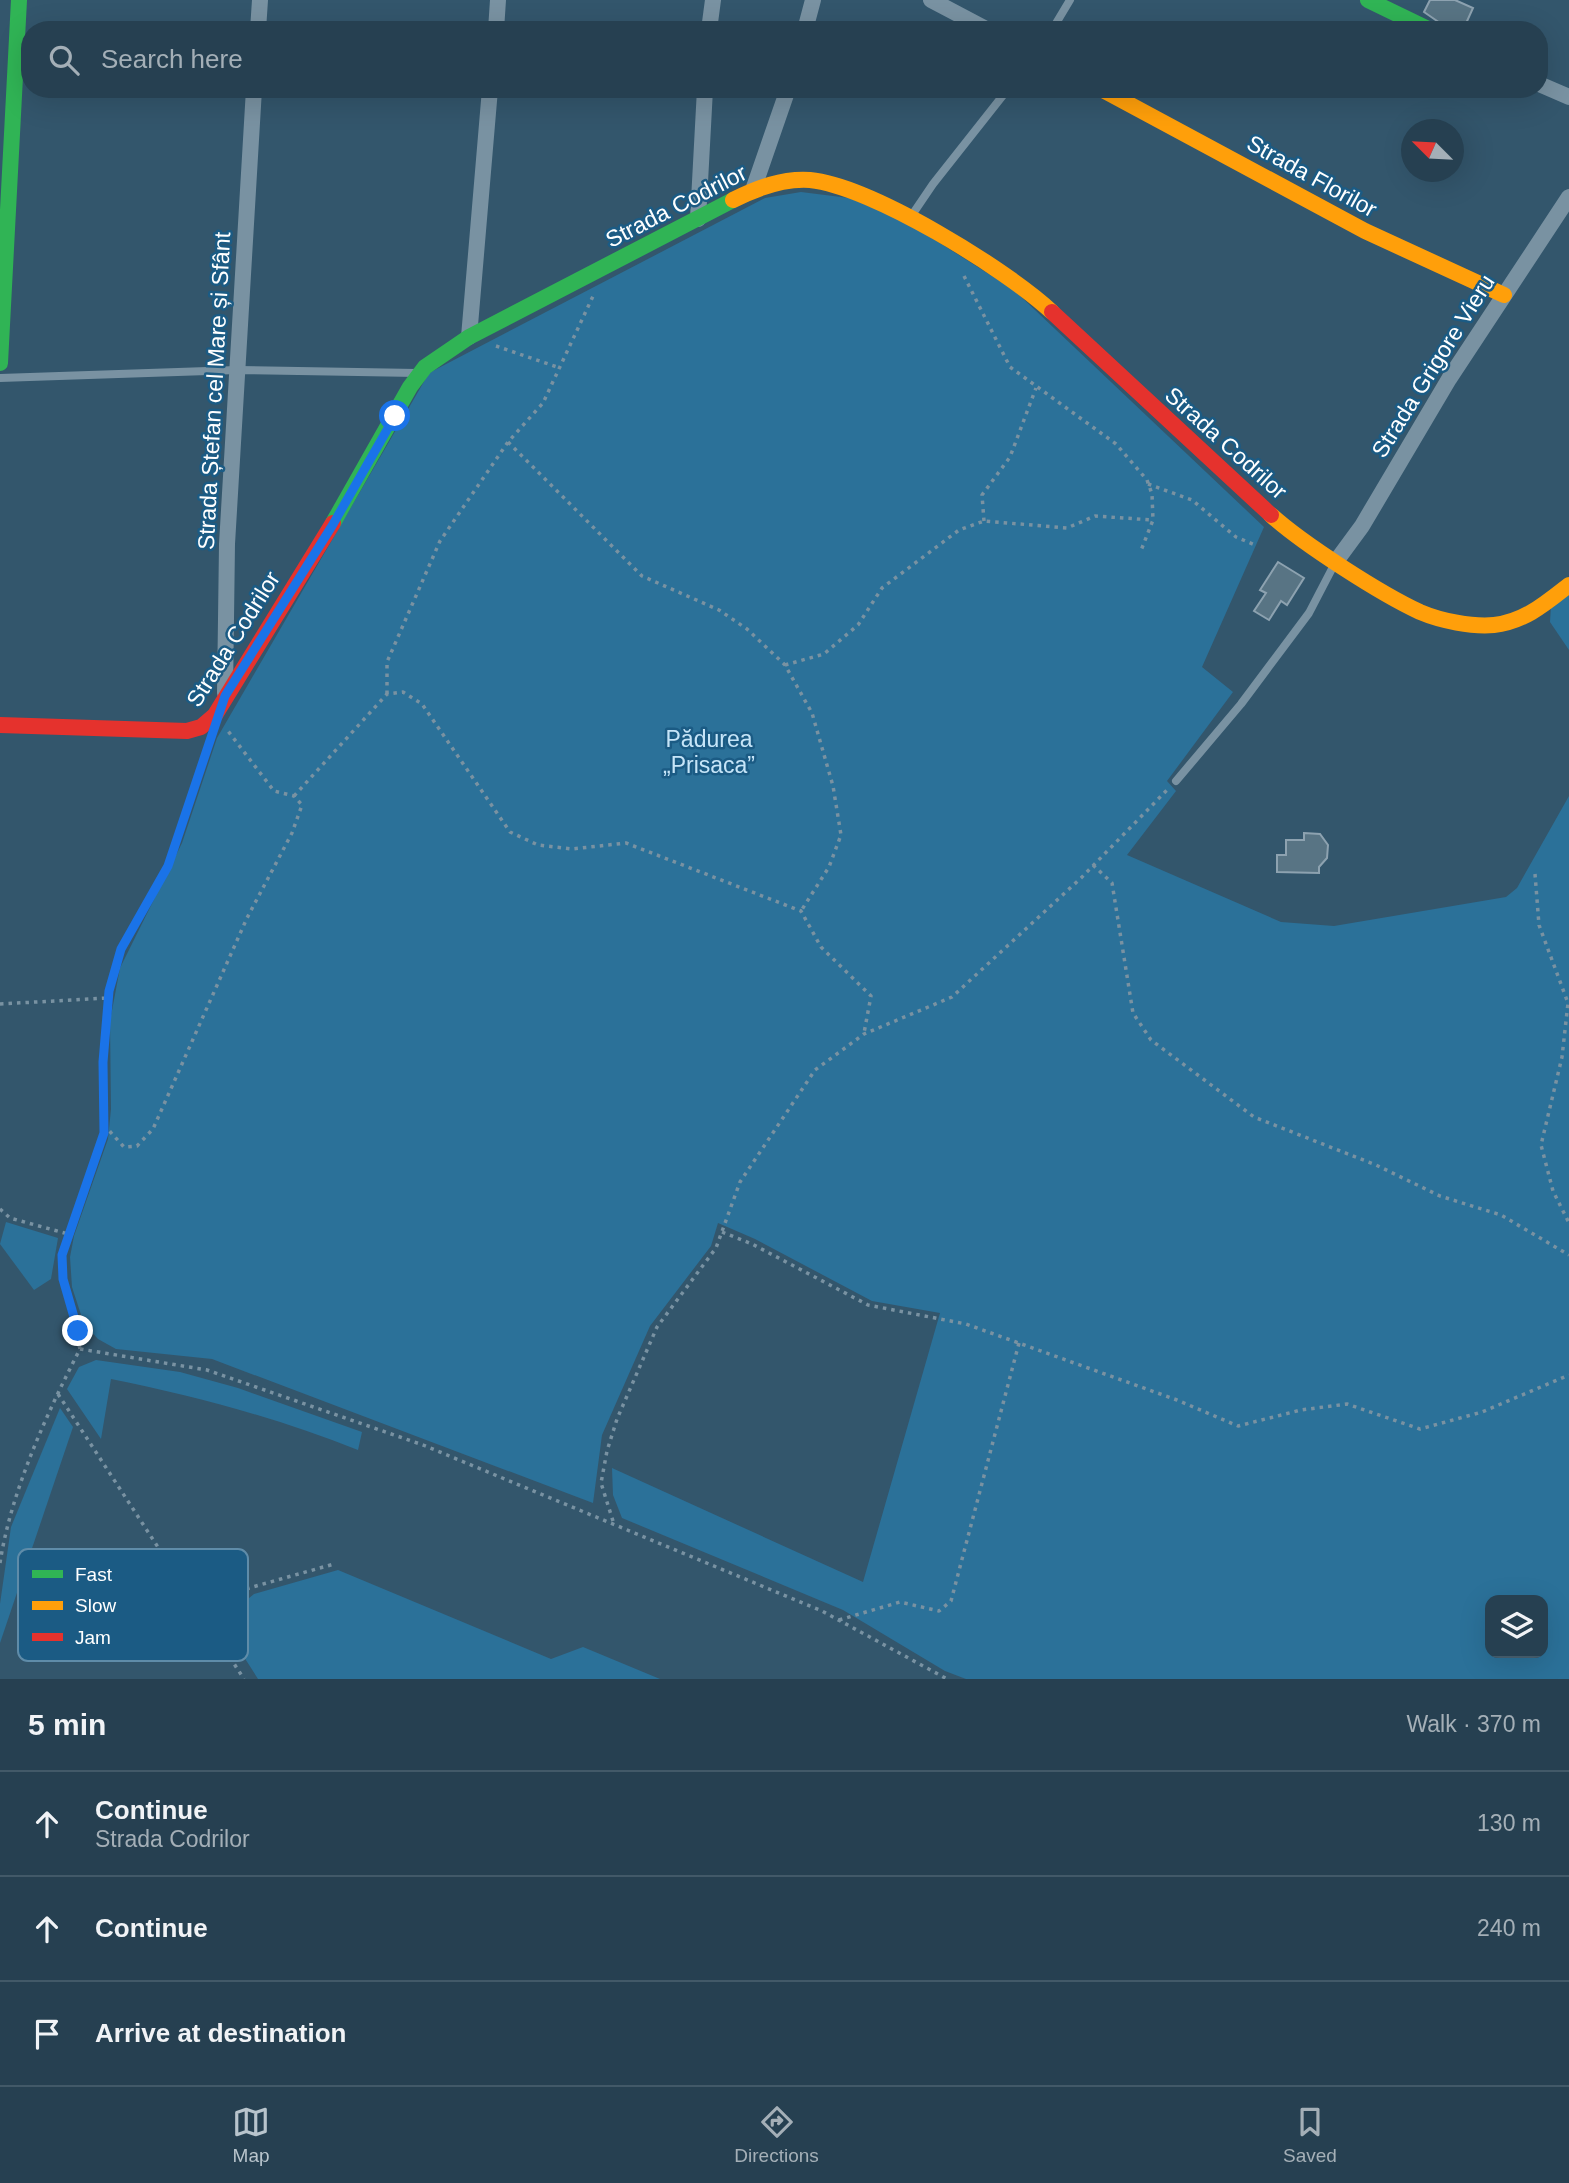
<!DOCTYPE html>
<meta charset="utf-8">
<style>
:root{--surface:#264051;--page:#324b5b;--text:#f1f3f6;--muted:#a4afb7;--line:#425968;--accent:#b8c4cc}
body{margin:0;font-family:Helvetica,sans-serif;background:var(--page);color:var(--text)}
.controls{position:absolute;right:21px;bottom:21px;display:grid;overflow:hidden;border-radius:14px;box-shadow:0 7px 28px #0002}
.controls button{width:63px;height:63px;display:grid;place-items:center;padding:0;border:0;border-bottom:2px solid var(--line);background:var(--surface);color:var(--text);font:35px sans-serif}
.compass{position:absolute;left:1401px;top:119px;width:63px;height:63px;border-radius:50%;background:var(--surface);box-shadow:0 7px 28px #0002;rotate:294deg}
.stop{position:absolute;width:21px;height:21px;margin:-16px;border:5px solid #1a73e8;border-radius:50%;background:#fff}
.stop.end{background:#1a73e8;border-color:#fff;box-shadow:0 2px 7px #0008}
.list{margin:0;padding:0;list-style:none}
h2{display:flex;justify-content:space-between;align-items:center;height:91px;margin:0;padding:0 28px;font-size:30px}
h2 small{font-size:23px;font-weight:400;color:var(--muted)}
.list li{display:grid;grid-template-columns:46px 1fr auto;gap:21px;align-items:center;box-sizing:border-box;height:105px;padding:0 28px;border-top:2px solid var(--line)}
.list b{display:block;font-size:26px;white-space:nowrap}
.list p{margin:0;font-size:23px;white-space:nowrap;color:var(--muted)}
.list em{font-size:23px;font-style:normal;color:var(--muted)}
.icon{flex:none;width:38px;height:38px;fill:none;stroke:currentColor;stroke-width:2;stroke-linecap:round;stroke-linejoin:round}
.map{position:relative;flex:none;width:1569px;height:1679px;overflow:hidden}
.search{position:absolute;background:var(--surface);box-shadow:0 7px 28px #0002;left:21px;right:21px;top:21px;height:77px;display:flex;align-items:center;gap:18px;box-sizing:border-box;padding:0 24px;border-radius:28px;color:var(--muted);font-size:26px}
.sheet{height:406px;background:var(--surface)}
nav{display:flex;justify-content:space-around;align-items:center;box-sizing:border-box;height:98px;border-top:2px solid var(--line);background:var(--surface);font-size:19px;color:var(--muted)}
nav a{display:grid;justify-items:center;gap:4px}
nav .on{color:var(--accent)}
.map>svg:first-child{display:block}
.green{fill:#2b7199;fill-rule:evenodd}
.building{fill:#587484;stroke:#8da2b0;stroke-width:2}
.lines{fill:none;stroke-linecap:round;stroke-linejoin:round}
.path{stroke:#7992a2;stroke-width:3.5;stroke-dasharray:3.5 5;stroke-linecap:butt}
.lane{stroke:#7992a2;stroke-width:8}
.street{stroke:#7992a2;stroke-width:16}
.fast{stroke:#30b455;stroke-width:16}
.slow{stroke:#ff9f0a;stroke-width:16}
.jam{stroke:#e5322d;stroke-width:16}
.route{stroke:#1a73e8;stroke-width:9}
.labels{text-anchor:middle;stroke-width:5;stroke-linejoin:round;paint-order:stroke}
.street-label{font-size:23px;fill:#fff;stroke:#1b5b84}
.park-label{font-size:23px;fill:#c6e5f8;stroke:#1b5b84}
.key{fill:#1b5b84;stroke:#5f8ca9;stroke-width:2}
.key-label{font-size:19px;fill:#fff}
</style>
<div class="map">
<svg width="1569" height="1679" viewBox="0 0 1569 1679">
<rect width="100%" height="100%" fill="#33566c"/>
<!-- green -->
<g class="green">
<path d="M801,192L849,198L905,221L1014,290L1264,527L1202,667L1233,692L1167,781L1176,791L1127,855L1281,922L1334,926L1506,897L1517,888L1569,796V1679H966L945,1671L843,1610L622,1518L613,1495L612,1468L863,1582L940,1313L872,1301L755,1239L718,1223L711,1246L650,1326L602,1435L593,1503L212,1359L116,1349L98,1339L84,1324L72,1287L70,1257L74,1236L108,1139L111,1109L110,1021L120,968L182,843L217,738L429,373L765,198ZM1490,1600H1543V1653H1490Z"/>
<polygon points="1569,593 1569,650 1550,622 1551,606"/>
<polygon points="6,1222 58,1238 51,1279 34,1290 0,1244"/>
<path d="M96,1360L180,1372L238,1388L362,1432L358,1450C277,1418 196,1396 111,1379L101,1439L67,1389L79,1367Z"/>
<polygon points="60,1408 73,1427 0,1643 0,1604 11,1527"/>
<polygon points="338,1570 551,1659 583,1647 660,1679 258,1679 221,1621 254,1594"/>
</g>
<!-- building -->
<g class="building">
<polygon points="1430,0 1455,0 1473,8 1463,30 1443,25 1424,12"/>
<polygon points="1278,562 1304,578 1287,605 1281,601 1269,620 1254,611 1266,593 1260,590"/>
<polygon points="1304,833 1320,834 1328,845 1327,858 1319,867 1319,873 1277,872 1277,855 1286,855 1286,840 1304,840"/>
</g>
<g class="lines">
<!-- path -->
<g class="path">
<polyline points="964,276 1010,367 1116,444 1147,480 1152,494 1153,520 1140,553"/>
<polyline points="496,346 560,368"/>
<polyline points="508,442 642,576 719,610 747,629 785,665 812,713 833,786 841,835 829,867 801,911"/>
<polyline points="1148,484 1192,500 1236,537 1255,545"/>
<polyline points="984,521 982,495 1010,457 1036,388"/>
<polyline points="785,665 824,654 858,625 882,588 959,530 984,521 1067,528 1095,516 1153,520"/>
<polyline points="387,694 387,662 440,541 508,442 543,403 594,294"/>
<polyline points="294,796 387,694 403,692 422,704 510,832 538,845 572,849 626,843 801,911 821,947 871,996 864,1033"/>
<polyline points="1093,865 1112,883 1133,1013 1151,1040 1254,1117 1376,1165 1440,1196 1501,1215 1569,1255"/>
<polyline points="1535,874 1539,925 1568,1003 1562,1057 1541,1145 1553,1191 1569,1223"/>
<polyline points="0,1004 108,998"/>
<polyline points="104,1125 124,1147 137,1146 153,1129 247,918 292,833 302,805 294,796 274,791 228,731"/>
<polyline points="0,1209 10,1218 68,1234"/>
<polyline points="722,1232 752,1244 868,1305 966,1324 1177,1400 1238,1426 1301,1410 1347,1404 1420,1429 1482,1412 1569,1375"/>
<polyline points="80,1349 207,1370 423,1445 822,1611 947,1679"/>
<polyline points="58,1394 244,1679"/>
<polyline points="613,1521 601,1483 607,1451 617,1419 657,1327 716,1248 740,1182 815,1070 864,1034 952,997 1081,878 1169,788"/>
<path d="M0,1563C11,1491 47,1413 80,1349L63,1279L62,1255L105,1133L103,1062L109,991L121,949L168,866L207,746"/>
<polyline points="839,1620 900,1602 939,1611 951,1601 1019,1343"/>
<polyline points="208,1623 249,1588 334,1564"/>
</g>
<!-- lane -->
<g class="lane">
<polyline points="1052,30 1070,0"/>
<polyline points="912,215 933,184 1008,89"/>
<polyline points="0,378 237,370 417,373"/>
<polyline points="1176,781 1241,704 1309,613 1335,563"/>
</g>
<!-- street -->
<g class="street">
<polyline points="931,0 988,30"/>
<polyline points="258,30 260,0"/>
<polyline points="496,30 498,0"/>
<polyline points="709,30 713,0"/>
<polyline points="805,30 813,0"/>
<polyline points="1539,84 1569,97"/>
<polyline points="753,190 788,89"/>
<polyline points="698,219 705,89"/>
<polyline points="469,337 490,89"/>
<polyline points="1337,560 1362,526 1449,379 1569,197"/>
<polyline points="225,693 227,544 254,89"/>
</g>
<!-- fast -->
<g class="fast">
<polyline points="1368,0 1430,30"/>
<polyline points="0,363 19,0"/>
<polyline points="333,523 410,387 425,367 469,337 733,200"/>
</g>
<!-- slow -->
<g class="slow">
<polyline points="1101,89 1365,231 1504,295"/>
<path d="M733,200C757,188 783,178 810,180C871,186 1006,269 1052,312"/>
<path d="M1271,515C1303,544 1381,594 1420,612C1441,621 1472,627 1494,625C1524,622 1546,603 1569,585"/>
</g>
<!-- jam -->
<g class="jam">
<polyline points="1052,312 1271,515"/>
<polyline points="0,725 187,731 201,727 215,715 333,523"/>
</g>
</g>
<g class="lines">
<!-- route -->
<polyline class="route" points="78,1331 63,1279 62,1255 104,1133 103,1062 109,991 121,949 168,866 225,696 332,526 395,416"/>
</g>
<g class="labels">
<!-- street labels -->
<g class="street-label">
<text transform="translate(1312 176) rotate(29)" y="8">Strada Florilor</text>
<text transform="translate(676 206) rotate(-27)" y="8">Strada Codrilor</text>
<text transform="translate(1433 366) rotate(-58)" y="8">Strada Grigore Vieru</text>
<text transform="translate(214 391) rotate(-87)" y="8">Strada Ștefan cel Mare și Sfânt</text>
<text transform="translate(1226 443) rotate(42)" y="8">Strada Codrilor</text>
<text transform="translate(233 639) rotate(-58)" y="8">Strada Codrilor</text>
</g>
<!-- park labels -->
<g class="park-label">
<text x="709" y="747">Pădurea<tspan x="709" dy="26">„Prisaca”</tspan></text>
</g>
</g>
<!-- legend -->
<rect x="18" y="1549" width="230" height="112" rx="10" class="key"/>
<rect x="32" y="1570" width="31" height="8" fill="#30b455"/>
<rect x="32" y="1601" width="31" height="9" fill="#ff9f0a"/>
<rect x="32" y="1633" width="31" height="8" fill="#e5322d"/>
<g class="key-label">
<text x="75" y="1581">Fast</text>
<text x="75" y="1612">Slow</text>
<text x="75" y="1644">Jam</text>
</g>
</svg>
<div class="controls">
<button><svg class="icon" aria-label="layers" viewBox="0 0 24 24"><path d="M12 4l9 5-9 5-9-5zM3 14l9 5 9-5"/></svg></button>
</div>
<svg class="compass" viewBox="-18 -18 36 36"><path d="M0-13l5 13h-10z" fill="#e53935"/><path d="M0 13l5-13h-10z" fill="#a4afb7"/></svg>
<div class="stop" style="left:395px;top:416px"></div>
<div class="stop end" style="left:78px;top:1331px"></div>
<div class="search"><svg class="icon" aria-label="search" viewBox="0 0 24 24"><circle cx="10" cy="10" r="6"/><path d="M15 15l6 6"/></svg>Search here</div>
</div>
<section class="sheet">
<h2>5 min<small>Walk · 370 m</small></h2>
<ul class="list">
<li><svg class="icon" aria-label="ahead" viewBox="0 0 24 24"><path d="M12 20V5M6 11l6-6 6 6"/></svg><div><b>Continue</b><p>Strada Codrilor</p></div><em>130 m</em></li>
<li><svg class="icon" aria-label="ahead" viewBox="0 0 24 24"><path d="M12 20V5M6 11l6-6 6 6"/></svg><div><b>Continue</b></div><em>240 m</em></li>
<li><svg class="icon" aria-label="arrive" viewBox="0 0 24 24"><path d="M6 21V4h12l-3 4 3 4H6"/></svg><div><b>Arrive at destination</b></div></li>
</ul>
</section>
<nav>
<a class="on"><svg class="icon" aria-label="map" viewBox="0 0 24 24"><path d="M3 6l6-2 6 2 6-2v14l-6 2-6-2-6 2zM9 4v14M15 6v14"/></svg>Map</a>
<a><svg class="icon" aria-label="directions" viewBox="0 0 24 24"><path d="M12 3l9 9-9 9-9-9zM9 14v-3h6M13 9l2 2-2 2"/></svg>Directions</a>
<a><svg class="icon" aria-label="saved" viewBox="0 0 24 24"><path d="M7 4h10v16l-5-4-5 4z"/></svg>Saved</a>
</nav>
